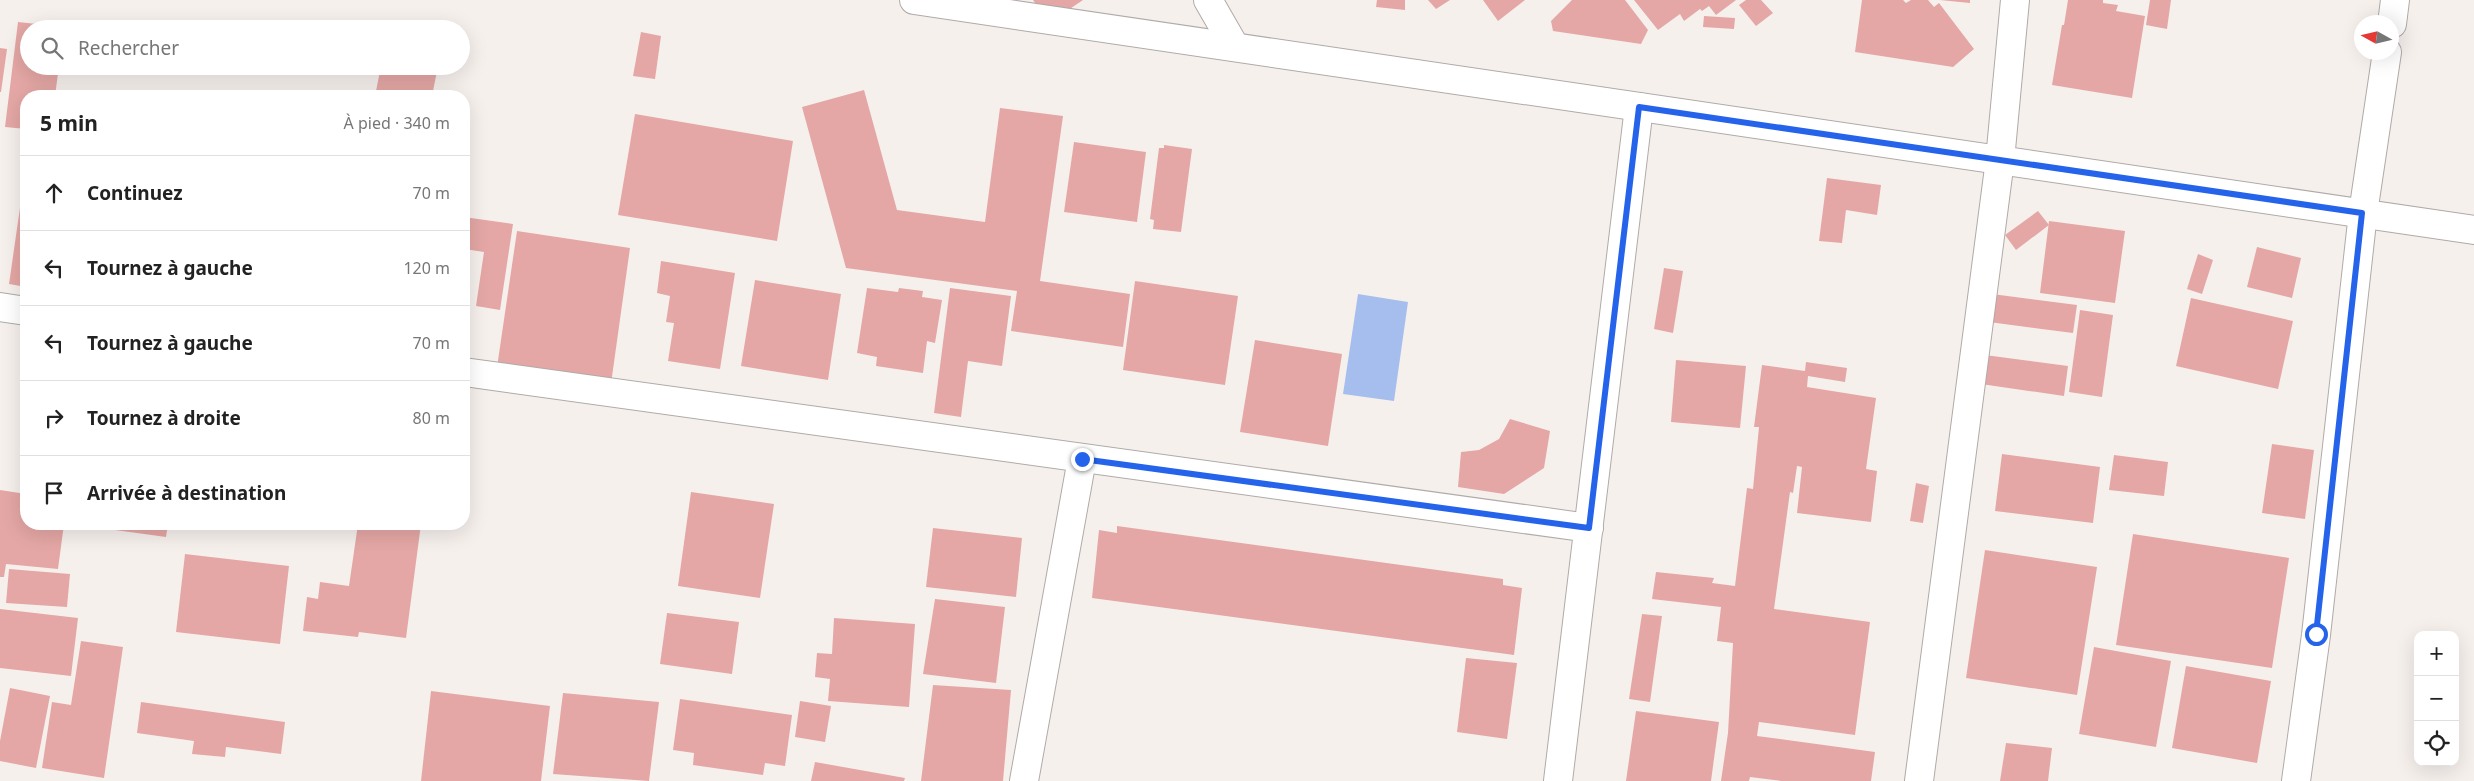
<!DOCTYPE html>
<html lang="fr">
<meta charset="utf-8">
<style>
:root{--surface:#fff;--page:#f2f2f2;--text:#222;--muted:#767676;--line:#e0e0e0}
body{margin:0;font-family:"Noto Sans",sans-serif;background:var(--page);color:var(--text)}
.controls{position:absolute;right:15px;bottom:15px;display:grid;overflow:hidden;border-radius:10px;box-shadow:0 5px 20px #0002}
.controls button{width:45px;height:45px;display:grid;place-items:center;padding:0;border:0;border-bottom:1px solid var(--line);background:var(--surface);color:var(--text);font:25px sans-serif}
.compass{position:absolute;left:2354px;top:15px;width:45px;height:45px;border-radius:50%;background:var(--surface);box-shadow:0 5px 20px #0002;rotate:278deg}
.stop{position:absolute;width:15px;height:15px;margin:-11px;border:4px solid #2563eb;border-radius:50%;background:#fff}
.stop.end{background:#2563eb;border-color:#fff;box-shadow:0 1px 5px #0008}
.list{margin:0;padding:0;list-style:none}
h2{display:flex;justify-content:space-between;align-items:center;height:65px;margin:0;padding:0 20px;font-size:21px}
h2 small{font-size:16px;font-weight:400;color:var(--muted)}
.list li{display:grid;grid-template-columns:32px 1fr auto;gap:15px;align-items:center;box-sizing:border-box;height:75px;padding:0 20px;border-top:1px solid var(--line)}
.list b{display:block;font-size:19px;white-space:nowrap}
.list em{font-size:16px;font-style:normal;color:var(--muted)}
.icon{flex:none;width:28px;height:28px;fill:none;stroke:currentColor;stroke-width:2;stroke-linecap:round;stroke-linejoin:round}
.map{position:relative;flex:none;width:2474px;height:781px;overflow:hidden}
.search{position:absolute;background:var(--surface);box-shadow:0 5px 20px #0002;left:20px;top:20px;width:450px;height:55px;display:flex;align-items:center;gap:12px;box-sizing:border-box;padding:0 18px;border-radius:28px;color:var(--muted);font-size:19px}
.panel{position:absolute;background:var(--surface);box-shadow:0 5px 20px #0002;left:20px;top:90px;width:450px;height:440px;border-radius:20px}
.map>svg:first-child{display:block}
.water{fill:#a6beee}
.building{fill:#e4a7a5}
.lines{fill:none;stroke-linecap:round;stroke-linejoin:round}
.street-casing{stroke:#b0aaa8;stroke-width:30}
.street{stroke:#fff;stroke-width:28}
.route{stroke:#2563eb;stroke-width:6}
</style>
<div class="map">
<svg width="2474" height="781" viewBox="0 0 2474 781">
<rect width="100%" height="100%" fill="#f6f0ed"/>
<!-- water -->
<polygon class="water" points="1358,294 1408,302 1394,401 1343,394"/>
<!-- building -->
<g class="building">
<polygon points="1033,0 1083,0 1049,23"/>
<polygon points="1377,0 1405,0 1405,10 1376,7"/>
<polygon points="1428,0 1450,0 1436,9"/>
<polygon points="1483,0 1525,0 1498,21"/>
<polygon points="1572,0 1625,0 1648,30 1641,44 1553,31 1551,21"/>
<polygon points="1634,0 1736,0 1716,15 1709,6 1702,11 1700,9 1684,21 1680,14 1658,30"/>
<polygon points="1746,0 1761,0 1773,13 1756,26 1739,5"/>
<polygon points="1862,0 1903,0 1906,3 1911,0 1928,0 1934,7 1939,3 1974,49 1953,67 1855,52"/>
<polygon points="1940,0 1970,0 1970,3"/>
<polygon points="2068,0 2103,0 2103,3 2118,5 2116,11 2145,16 2132,98 2052,85 2062,25 2064,25"/>
<polygon points="2150,0 2171,0 2167,29 2146,25"/>
<polygon points="1704,16 1735,18 1734,29 1703,27"/>
<polygon points="18,22 65,27 29,29 29,66 59,66 55,96 26,96 26,129 5,127"/>
<polygon points="388,23 413,28 413,29 387,29"/>
<polygon points="641,32 661,36 655,79 633,76"/>
<polygon points="0,48 7,49 1,92 0,92"/>
<polygon points="381,66 438,66 432,96 375,96"/>
<polygon points="864,90 897,210 985,222 1000,108 1063,116 1040,281 1130,294 1123,347 1011,331 1017,291 846,268 802,107"/>
<polygon points="635,114 793,141 777,241 618,215"/>
<polygon points="1074,142 1146,152 1137,222 1064,212"/>
<polygon points="1164,145 1192,149 1181,232 1153,229 1154,220 1150,219 1159,148 1164,148"/>
<polygon points="1827,178 1881,185 1877,215 1846,210 1842,243 1819,241"/>
<polygon points="22,194 26,194 26,287 9,284"/>
<polygon points="2038,211 2049,225 2016,250 2005,235"/>
<polygon points="464,217 513,224 500,310 476,306 484,252 464,249"/>
<polygon points="2049,221 2125,231 2115,303 2040,293"/>
<polygon points="517,231 630,248 610,391 496,374"/>
<polygon points="2257,247 2301,258 2292,298 2247,287"/>
<polygon points="2198,254 2213,260 2202,294 2187,289"/>
<polygon points="661,261 735,273 720,369 668,361 674,323 666,322 670,296 657,293"/>
<polygon points="1664,268 1683,271 1673,333 1654,329"/>
<polygon points="755,280 841,294 828,380 741,366"/>
<polygon points="1135,281 1238,296 1225,385 1123,370"/>
<polygon points="867,288 898,292 899,288 923,291 922,297 942,300 935,343 927,341 923,373 876,366 877,357 857,353"/>
<polygon points="950,288 1011,296 1002,366 968,361 961,417 934,413"/>
<polygon points="1992,294 2077,305 2073,333 1989,322"/>
<polygon points="2191,298 2293,321 2278,389 2176,366"/>
<polygon points="2080,310 2113,315 2102,397 2069,392"/>
<polygon points="1255,340 1342,354 1328,446 1240,432"/>
<polygon points="1985,355 2068,366 2064,396 1981,384"/>
<polygon points="1676,360 1746,366 1740,428 1671,422"/>
<polygon points="1806,362 1847,368 1845,382 1808,376 1807,387 1876,398 1866,469 1877,471 1871,522 1797,513 1802,467 1797,466 1793,493 1790,492 1774,609 1870,622 1855,735 1759,722 1757,736 1875,752 1871,781 1781,781 1750,777 1749,781 1721,781 1728,733 1733,643 1717,641 1721,607 1652,599 1656,572 1714,578 1712,583 1735,586 1747,488 1753,489 1759,427 1754,427 1762,365 1805,371"/>
<polygon points="1510,419 1550,431 1544,468 1504,494 1458,487 1461,452 1479,450 1499,439"/>
<polygon points="2272,444 2314,450 2305,519 2262,513"/>
<polygon points="2002,454 2100,467 2093,523 1995,511"/>
<polygon points="2114,455 2168,462 2164,496 2109,490"/>
<polygon points="1916,483 1929,486 1923,523 1910,521"/>
<polygon points="0,490 26,494 26,524 64,524 58,569 6,564 4,577 0,577"/>
<polygon points="691,492 774,504 760,598 678,586"/>
<polygon points="86,524 168,524 166,537 86,526"/>
<polygon points="358,524 421,524 406,638 359,632 358,637 303,631 307,597 318,599 320,582 349,586"/>
<polygon points="1117,526 1503,579 1503,585 1522,588 1514,655 1092,598 1099,530 1117,533"/>
<polygon points="933,528 1022,538 1016,597 926,587"/>
<polygon points="2133,534 2289,558 2272,668 2116,645"/>
<polygon points="1985,550 2097,567 2077,695 1966,678"/>
<polygon points="185,554 289,566 280,644 176,632"/>
<polygon points="9,569 70,574 67,607 6,603"/>
<polygon points="935,599 1005,607 996,683 923,674"/>
<polygon points="0,609 78,618 71,676 0,668"/>
<polygon points="667,613 739,622 732,674 660,664"/>
<polygon points="1642,614 1662,616 1650,702 1629,699"/>
<polygon points="834,618 915,624 909,707 828,701 830,679 815,677 817,653 832,654"/>
<polygon points="81,641 123,647 104,778 42,768 52,702 71,705"/>
<polygon points="2094,647 2171,661 2156,747 2079,734"/>
<polygon points="1466,658 1517,663 1507,739 1457,732"/>
<polygon points="2186,666 2271,681 2257,763 2172,748"/>
<polygon points="933,685 1011,690 1003,781 921,781"/>
<polygon points="10,688 50,696 36,768 0,761 0,741"/>
<polygon points="431,691 550,706 541,781 421,781"/>
<polygon points="563,693 659,702 649,781 553,774"/>
<polygon points="680,699 792,715 785,766 765,763 763,775 693,765 694,753 673,750"/>
<polygon points="800,701 831,706 825,742 795,737"/>
<polygon points="141,702 285,722 281,754 226,747 225,757 192,754 194,741 137,733"/>
<polygon points="1636,711 1719,722 1711,781 1626,781"/>
<polygon points="2006,743 2052,748 2048,781 2000,781"/>
<polygon points="815,762 905,778 904,781 811,781"/>
</g>
<g class="lines">
<defs>
<g id="street">
<polyline points="914,0 2474,230"/>
<polyline points="1208,0 1235,47"/>
<polyline points="2392,24 2395,0"/>
<polyline points="0,307 26,311"/>
<polyline points="464,372 1589,528"/>
<polyline points="1024,781 1082,459"/>
<polyline points="1558,781 1639,107"/>
<polyline points="1919,781 2000,160 2015,0"/>
<polyline points="2296,781 2316,635 2363,213 2387,52"/>
</g>
</defs>
<!-- street casing -->
<use href="#street" class="street-casing"/>
<!-- street -->
<use href="#street" class="street"/>
</g>
<g class="lines">
<!-- route -->
<polyline class="route" points="1082,459 1589,528 1639,107 2362,213 2316,634"/>
</g>
</svg>
<div class="controls">
<button>+</button>
<button>−</button>
<button><svg class="icon" aria-label="locate" viewBox="0 0 24 24"><circle cx="12" cy="12" r="6"/><path d="M12 2v4M12 18v4M2 12h4M18 12h4"/></svg></button>
</div>
<svg class="compass" viewBox="-18 -18 36 36"><path d="M0-13l5 13h-10z" fill="#e53935"/><path d="M0 13l5-13h-10z" fill="#767676"/></svg>
<div class="stop" style="left:2316px;top:634px"></div>
<div class="stop end" style="left:1082px;top:459px"></div>
<div class="search"><svg class="icon" aria-label="search" viewBox="0 0 24 24"><circle cx="10" cy="10" r="6"/><path d="M15 15l6 6"/></svg>Rechercher</div>
<section class="panel">
<h2>5 min<small>À pied · 340 m</small></h2>
<ul class="list">
<li><svg class="icon" aria-label="ahead" viewBox="0 0 24 24"><path d="M12 20V5M6 11l6-6 6 6"/></svg><div><b>Continuez</b></div><em>70 m</em></li>
<li><svg class="icon" aria-label="left" viewBox="0 0 24 24"><path d="M17 20v-9H6M10 6l-5 5 5 5"/></svg><div><b>Tournez à gauche</b></div><em>120 m</em></li>
<li><svg class="icon" aria-label="left" viewBox="0 0 24 24"><path d="M17 20v-9H6M10 6l-5 5 5 5"/></svg><div><b>Tournez à gauche</b></div><em>70 m</em></li>
<li><svg class="icon" aria-label="right" viewBox="0 0 24 24"><path d="M7 20v-9h11M14 6l5 5-5 5"/></svg><div><b>Tournez à droite</b></div><em>80 m</em></li>
<li><svg class="icon" aria-label="arrive" viewBox="0 0 24 24"><path d="M6 21V4h12l-3 4 3 4H6"/></svg><div><b>Arrivée à destination</b></div></li>
</ul>
</section>
</div>
